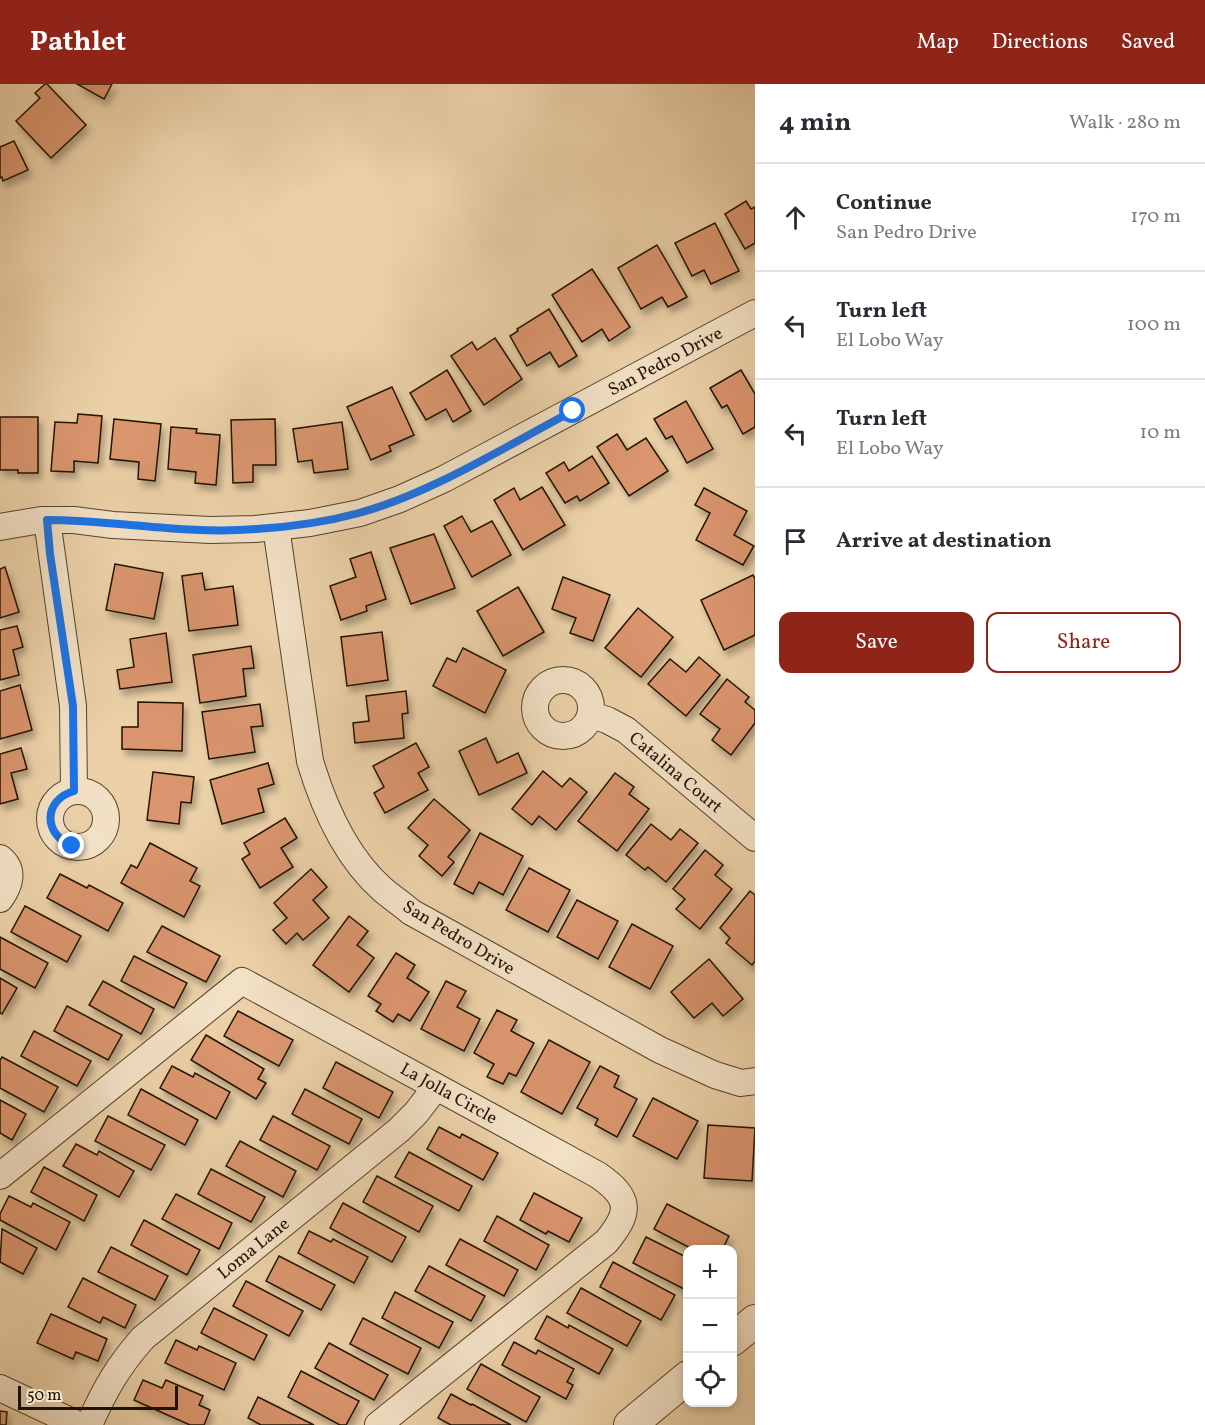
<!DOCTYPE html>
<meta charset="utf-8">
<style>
:root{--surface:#fff;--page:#f2f2f3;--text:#2b2b33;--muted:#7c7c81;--line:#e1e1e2;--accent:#8f2418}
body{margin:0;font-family:Vollkorn,serif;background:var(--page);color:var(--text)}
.controls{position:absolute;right:18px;bottom:18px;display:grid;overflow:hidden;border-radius:12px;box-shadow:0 3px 9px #0003}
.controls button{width:54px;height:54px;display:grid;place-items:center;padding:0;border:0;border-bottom:2px solid var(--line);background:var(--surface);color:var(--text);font:30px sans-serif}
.scale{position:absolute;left:18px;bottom:15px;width:160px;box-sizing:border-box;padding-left:6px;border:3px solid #211300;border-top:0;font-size:16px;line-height:21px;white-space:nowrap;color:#211300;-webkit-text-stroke:4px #f3e1c6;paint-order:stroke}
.stop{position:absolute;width:18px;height:18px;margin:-14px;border:4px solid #1a73e8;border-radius:50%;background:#fff}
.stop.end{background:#1a73e8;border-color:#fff;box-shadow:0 2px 6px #0008}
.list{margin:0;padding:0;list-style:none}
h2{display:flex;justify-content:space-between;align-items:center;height:78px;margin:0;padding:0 24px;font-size:26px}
h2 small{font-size:20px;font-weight:400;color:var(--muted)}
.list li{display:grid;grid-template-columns:39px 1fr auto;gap:18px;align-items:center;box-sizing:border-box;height:108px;padding:0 24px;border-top:2px solid var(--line)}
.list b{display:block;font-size:22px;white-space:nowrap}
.list p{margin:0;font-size:20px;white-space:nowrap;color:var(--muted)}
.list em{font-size:20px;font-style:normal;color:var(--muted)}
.actions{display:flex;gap:12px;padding:18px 24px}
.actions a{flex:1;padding:14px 0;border:2px solid var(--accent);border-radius:12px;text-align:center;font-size:21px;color:var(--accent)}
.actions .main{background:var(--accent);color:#fff}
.icon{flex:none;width:33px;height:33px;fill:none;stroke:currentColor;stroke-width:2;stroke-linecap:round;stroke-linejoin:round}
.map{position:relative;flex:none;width:755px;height:1341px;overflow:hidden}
header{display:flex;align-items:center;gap:36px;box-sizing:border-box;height:84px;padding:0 30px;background:var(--accent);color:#fff}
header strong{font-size:28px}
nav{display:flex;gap:33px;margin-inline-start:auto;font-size:21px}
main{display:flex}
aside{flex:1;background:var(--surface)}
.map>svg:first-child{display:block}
.building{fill:#da956e;stroke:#211300;stroke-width:1.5;filter:url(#shadow)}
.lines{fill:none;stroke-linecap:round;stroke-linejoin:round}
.minor-casing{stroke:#54422a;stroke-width:28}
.tertiary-casing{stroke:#54422a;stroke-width:34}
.minor{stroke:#f3e1c6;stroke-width:26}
.tertiary{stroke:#f3e1c6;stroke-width:32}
.route{stroke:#1a73e8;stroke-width:8}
.labels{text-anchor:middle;stroke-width:4.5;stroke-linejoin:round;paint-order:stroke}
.street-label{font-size:18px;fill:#211300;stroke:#f3e1c6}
</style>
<header>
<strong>Pathlet</strong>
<nav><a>Map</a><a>Directions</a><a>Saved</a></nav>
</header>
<main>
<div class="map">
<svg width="755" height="1341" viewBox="0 0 755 1341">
<defs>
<filter id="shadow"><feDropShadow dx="3.5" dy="6" stdDeviation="3" flood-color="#0004"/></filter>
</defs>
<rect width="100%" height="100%" fill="#ecd1a8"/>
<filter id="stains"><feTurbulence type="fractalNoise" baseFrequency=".00333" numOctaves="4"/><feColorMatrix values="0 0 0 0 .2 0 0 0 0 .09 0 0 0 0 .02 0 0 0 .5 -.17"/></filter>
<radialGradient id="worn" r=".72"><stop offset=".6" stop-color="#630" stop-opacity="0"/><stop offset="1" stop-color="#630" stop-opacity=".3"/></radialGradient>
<!-- building -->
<g class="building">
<polygon points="45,0 47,0 86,41 51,74 16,37 40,14 35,9"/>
<polygon points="77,0 112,0 104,15"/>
<polygon points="14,57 28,86 3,97 2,93 0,94 0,63"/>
<polygon points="746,117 751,125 755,123 755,159 745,165 725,130"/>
<polygon points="715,139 739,187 711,200 704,186 692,192 675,159"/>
<polygon points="657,161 687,213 668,223 662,213 641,225 618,184"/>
<polygon points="592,185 630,243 609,257 602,245 582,258 552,211"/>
<polygon points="549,225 577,272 559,283 550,268 527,282 510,252 518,247 517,245"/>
<polygon points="495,254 522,295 484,321 451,272 472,258 477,266"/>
<polygon points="447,286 471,327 453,338 446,325 426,336 410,309"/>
<polygon points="741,286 755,310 755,343 743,350 727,321 722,324 710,304"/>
<polygon points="392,303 414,351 389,362 391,367 371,376 347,323"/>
<polygon points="686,317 713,365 687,379 672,352 666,355 654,335"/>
<polygon points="78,330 102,332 98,379 74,377 74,388 51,387 55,338 77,339"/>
<polygon points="0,333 38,333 38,389 18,389 18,386 0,386"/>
<polygon points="114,335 161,340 155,397 138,395 139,378 110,375"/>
<polygon points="275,335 276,381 253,381 253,398 233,399 231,336"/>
<polygon points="342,338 348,385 314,389 312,376 298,378 293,345"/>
<polygon points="171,343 197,345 196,349 220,351 216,401 195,399 196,388 168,385"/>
<polygon points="617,350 627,366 646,354 668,387 629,412 597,363"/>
<polygon points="592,372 609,399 580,417 577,412 565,419 546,389 564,378 569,387"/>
<polygon points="542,403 565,441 523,466 494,416 514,404 520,416"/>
<polygon points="704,404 747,427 734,451 754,462 743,481 696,456 710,429 695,421"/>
<polygon points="462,432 471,448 492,437 511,471 472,493 444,442"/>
<polygon points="434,450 455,504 411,520 390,464"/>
<polygon points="371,468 386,515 366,522 367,527 341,536 330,502 356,493 350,475"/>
<polygon points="115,480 163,489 154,535 106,526"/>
<polygon points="5,483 19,528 0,534 0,485"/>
<polygon points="202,489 205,506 233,502 238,541 189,547 182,492"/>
<polygon points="753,491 755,495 755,551 724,566 701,516"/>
<polygon points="563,493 610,511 593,557 570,549 576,534 552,525"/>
<polygon points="518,503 544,548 503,572 477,527"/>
<polygon points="638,524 673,553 641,593 605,564"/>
<polygon points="17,542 23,563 13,566 19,591 0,596 0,546"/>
<polygon points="382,548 388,596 347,602 341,553"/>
<polygon points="166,549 172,598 120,605 117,586 134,583 130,555"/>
<polygon points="251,562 254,584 243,585 246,612 200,619 193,571"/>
<polygon points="463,564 506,586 485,629 433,602 447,574 456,578"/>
<polygon points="699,573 720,591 686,632 648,600 670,575 686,588"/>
<polygon points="727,595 749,613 745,618 755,626 755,639 731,671 712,656 720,645 700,630"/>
<polygon points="20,601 32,646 0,655 0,607"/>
<polygon points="406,607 408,629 402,630 404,654 355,659 353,639 369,637 366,612"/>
<polygon points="138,618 183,619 182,667 122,665 122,643 138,643"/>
<polygon points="260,620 263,642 251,643 255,668 209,675 202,628"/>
<polygon points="486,654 497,679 518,669 527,689 479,711 459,667"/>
<polygon points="416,659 429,683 418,689 428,706 385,729 374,709 384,703 373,682"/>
<polygon points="21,664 27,685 11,689 18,715 0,720 0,670"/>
<polygon points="268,679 274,700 258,705 264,728 222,740 210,696"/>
<polygon points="543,687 562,703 570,694 587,708 556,746 539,732 532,741 512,725"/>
<polygon points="153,688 194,693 191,719 181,718 179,740 147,736"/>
<polygon points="615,689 634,703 629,710 649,725 617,767 578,737"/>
<polygon points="434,715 470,746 448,773 454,778 442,792 419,772 428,761 408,744"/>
<polygon points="285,734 297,754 281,764 293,783 260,804 242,775 250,770 244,759"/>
<polygon points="651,740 671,756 680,745 698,759 666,798 648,783 645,786 626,771"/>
<polygon points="480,749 523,772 503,811 479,798 473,810 454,800"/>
<polygon points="150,759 197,784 190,797 200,802 184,833 121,799 131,781 137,784"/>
<polygon points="705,766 723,781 715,791 732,805 700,845 676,825 685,815 673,805"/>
<polygon points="529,784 570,806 548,848 506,826"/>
<polygon points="311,785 327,803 313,816 329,834 303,856 297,849 286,860 273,846 287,834 274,819"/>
<polygon points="60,790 87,804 89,801 123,819 108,847 47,814"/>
<polygon points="750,807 755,811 755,877 752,881 726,859 730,854 720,844"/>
<polygon points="577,816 618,837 598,875 557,853"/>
<polygon points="25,822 81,852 67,878 11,848"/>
<polygon points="349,832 368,847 357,861 374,874 349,908 313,881"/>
<polygon points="632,840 673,862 650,905 609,883"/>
<polygon points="162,842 220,872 206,898 147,868"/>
<polygon points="0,853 48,879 35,904 0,885"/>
<polygon points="396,869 415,881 407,894 429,908 410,937 398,930 393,938 376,927 381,920 368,912"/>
<polygon points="134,872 187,899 174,924 121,897"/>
<polygon points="709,875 743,915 723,932 712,919 694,934 671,908"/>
<polygon points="0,894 17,904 2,930 0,929"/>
<polygon points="103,897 154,925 141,950 89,921"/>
<polygon points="446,897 466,907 457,923 480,935 464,967 421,945"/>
<polygon points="67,922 122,951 108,976 54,947"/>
<polygon points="497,926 517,936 511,947 534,959 516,992 509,989 503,1000 487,993 494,980 474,969"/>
<polygon points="238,927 293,956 279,982 224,952"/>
<polygon points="34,947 91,977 77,1002 21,972"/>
<polygon points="206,951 264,985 258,995 266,999 256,1015 191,976"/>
<polygon points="549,956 590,978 562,1030 521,1008"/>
<polygon points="2,973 58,1003 44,1028 0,1004 0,976"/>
<polygon points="336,978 393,1008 379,1034 323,1004"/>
<polygon points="172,982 193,993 195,989 230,1008 216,1035 160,1004"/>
<polygon points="600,982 619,992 614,1003 637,1015 617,1053 595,1041 598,1035 577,1024"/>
<polygon points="141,1005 198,1036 185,1061 128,1031"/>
<polygon points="305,1005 362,1035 349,1060 292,1030"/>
<polygon points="653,1014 698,1037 677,1075 633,1052"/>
<polygon points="0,1016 26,1030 12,1056 0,1049"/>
<polygon points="108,1032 165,1061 151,1086 95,1057"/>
<polygon points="273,1032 330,1062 317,1086 260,1056"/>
<polygon points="708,1041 755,1044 752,1097 704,1094"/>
<polygon points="439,1043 460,1054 462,1050 498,1069 483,1096 427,1065"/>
<polygon points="240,1057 296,1087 283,1113 226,1082"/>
<polygon points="76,1060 97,1071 99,1067 134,1087 119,1113 63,1082"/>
<polygon points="409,1068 472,1102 459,1127 395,1093"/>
<polygon points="44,1083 97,1111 84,1137 31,1108"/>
<polygon points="211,1085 265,1113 251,1138 198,1110"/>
<polygon points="377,1092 433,1122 419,1148 363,1118"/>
<polygon points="534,1109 582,1134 569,1158 548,1147 546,1150 520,1136"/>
<polygon points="176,1110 232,1139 219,1165 162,1135"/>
<polygon points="9,1112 31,1123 33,1119 70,1138 56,1166 0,1136 0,1130"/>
<polygon points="343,1119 406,1153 392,1178 330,1144"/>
<polygon points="667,1120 729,1152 722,1166 694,1166 654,1145"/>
<polygon points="497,1132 549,1161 536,1186 484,1157"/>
<polygon points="144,1136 200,1166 187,1191 131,1161"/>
<polygon points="2,1145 37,1164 23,1190 0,1178"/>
<polygon points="309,1147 331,1158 333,1155 368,1173 354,1199 298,1169"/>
<polygon points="646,1153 688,1174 688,1207 633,1179"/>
<polygon points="460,1155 518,1186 504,1212 446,1181"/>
<polygon points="111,1163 168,1192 155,1216 98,1188"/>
<polygon points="279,1172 335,1201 321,1226 266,1197"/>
<polygon points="613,1178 675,1211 661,1236 600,1203"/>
<polygon points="429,1182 485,1212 471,1237 415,1207"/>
<polygon points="83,1194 136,1221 125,1244 103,1233 100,1239 68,1223"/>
<polygon points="246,1197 303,1227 289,1252 233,1222"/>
<polygon points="581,1204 641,1237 627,1262 567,1229"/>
<polygon points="395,1208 453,1238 439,1264 382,1234"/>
<polygon points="214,1224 267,1251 254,1276 201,1249"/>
<polygon points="51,1230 107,1255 98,1277 76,1268 73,1275 37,1259"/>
<polygon points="547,1232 568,1244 569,1241 613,1265 599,1290 535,1255"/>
<polygon points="363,1234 421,1264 408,1290 350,1260"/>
<polygon points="176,1256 197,1266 199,1262 236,1279 224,1306 165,1279"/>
<polygon points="514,1258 536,1270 538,1266 574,1285 567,1298 573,1301 566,1315 502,1281"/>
<polygon points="329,1259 388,1291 374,1316 315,1284"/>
<polygon points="481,1280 540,1313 526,1338 467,1305"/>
<polygon points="301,1287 359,1317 346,1341 340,1341 288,1313"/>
<polygon points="143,1296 162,1304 166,1296 203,1312 199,1321 210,1326 204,1341 190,1341 134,1316"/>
<polygon points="451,1310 471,1321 472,1320 511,1341 451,1341 438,1334"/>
<polygon points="258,1313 314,1341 261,1341 248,1334"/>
<polygon points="0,1327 7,1328 6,1341 0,1341"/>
</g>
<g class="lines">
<defs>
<g id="minor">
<polyline points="47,436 73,622 74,707"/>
<polyline points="0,443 41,436 74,436 113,441 210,446 255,445 310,439 360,429 400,415 444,395 755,229"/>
<path d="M276,443L310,677C324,724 345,772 382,805C391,813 402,820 411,828L660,966L715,991L741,999L755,997"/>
<circle cx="563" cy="624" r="28"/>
<polyline points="591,631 607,636 626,646 755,754"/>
<circle cx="78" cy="735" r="28"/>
<path d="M0,774C15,786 10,801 0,815"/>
<path d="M0,1092L242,897L598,1091C631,1114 631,1128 606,1158L378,1341"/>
<polyline points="0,1304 79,1341"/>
<path d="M89,1341C104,1307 118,1282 143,1254L399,1046L416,1029L436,1003"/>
</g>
<g id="tertiary">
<polyline points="732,1256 755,1237"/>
<polyline points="630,1341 688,1293"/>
</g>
</defs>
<!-- minor casing -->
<use href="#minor" class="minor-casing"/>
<!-- tertiary casing -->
<use href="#tertiary" class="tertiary-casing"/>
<!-- minor -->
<use href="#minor" class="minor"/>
<!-- tertiary -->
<use href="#tertiary" class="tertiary"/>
</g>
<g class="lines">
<!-- route -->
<path class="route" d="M72,762C43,750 43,716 74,707L73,622L50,470L47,436C116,436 186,451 256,445C290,443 326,438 359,429C432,409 506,362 573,327"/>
</g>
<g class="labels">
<!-- street labels -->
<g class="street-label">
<text transform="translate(665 277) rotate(-28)" y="6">San Pedro Drive</text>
<text transform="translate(676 688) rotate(40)" y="6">Catalina Court</text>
<text transform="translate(459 853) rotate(31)" y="6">San Pedro Drive</text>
<text transform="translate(449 1009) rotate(29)" y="6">La Jolla Circle</text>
<text transform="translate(253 1164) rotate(-39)" y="6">Loma Lane</text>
</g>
</g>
<rect width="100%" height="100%" filter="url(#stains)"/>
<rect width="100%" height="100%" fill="url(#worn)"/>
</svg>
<div class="controls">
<button>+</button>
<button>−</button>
<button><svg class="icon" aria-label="locate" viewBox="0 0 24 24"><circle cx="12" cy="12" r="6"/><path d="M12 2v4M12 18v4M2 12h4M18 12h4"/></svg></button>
</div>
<div class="scale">50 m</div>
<div class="stop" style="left:573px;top:327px"></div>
<div class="stop end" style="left:72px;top:762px"></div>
</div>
<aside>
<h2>4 min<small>Walk · 280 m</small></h2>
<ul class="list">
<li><svg class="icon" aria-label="ahead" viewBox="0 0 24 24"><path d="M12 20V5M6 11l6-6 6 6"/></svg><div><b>Continue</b><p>San Pedro Drive</p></div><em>170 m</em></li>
<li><svg class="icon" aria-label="left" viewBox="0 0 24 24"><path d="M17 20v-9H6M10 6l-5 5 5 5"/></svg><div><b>Turn left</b><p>El Lobo Way</p></div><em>100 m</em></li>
<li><svg class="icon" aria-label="left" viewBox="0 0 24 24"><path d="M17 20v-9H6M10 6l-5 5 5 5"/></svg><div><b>Turn left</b><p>El Lobo Way</p></div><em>10 m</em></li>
<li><svg class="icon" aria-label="arrive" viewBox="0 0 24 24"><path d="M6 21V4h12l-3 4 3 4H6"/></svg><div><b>Arrive at destination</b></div></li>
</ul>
<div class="actions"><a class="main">Save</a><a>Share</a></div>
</aside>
</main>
